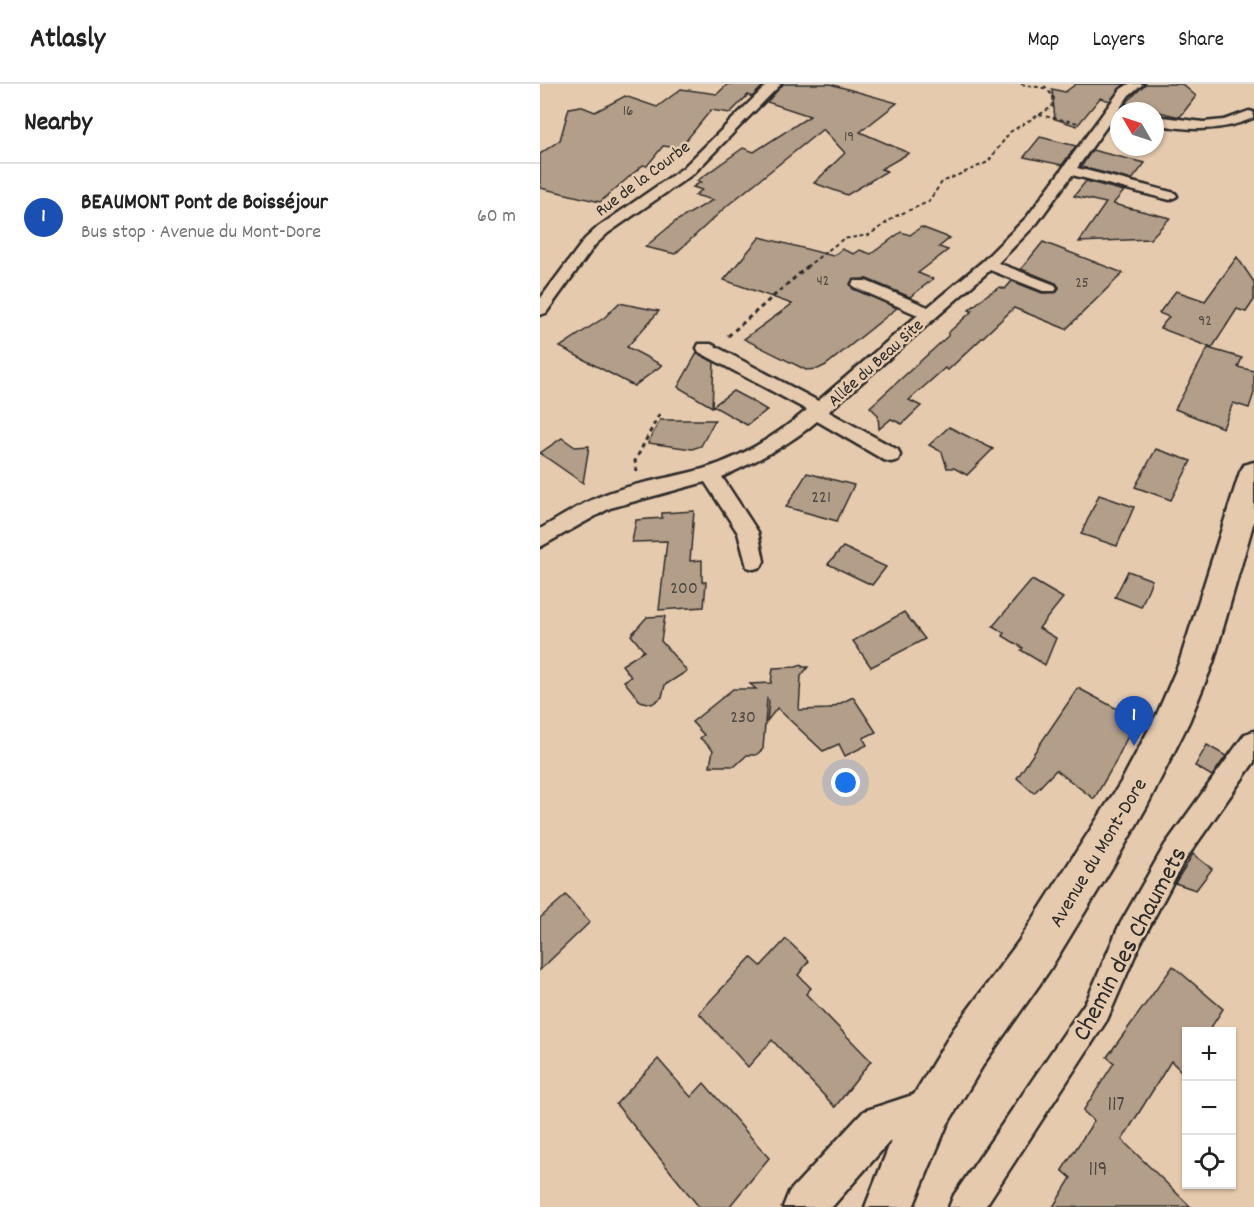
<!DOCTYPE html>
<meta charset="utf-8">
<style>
:root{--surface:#fff;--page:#f6f6f6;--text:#222;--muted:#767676;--line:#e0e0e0;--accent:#2b2b2b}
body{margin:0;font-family:Dekko,sans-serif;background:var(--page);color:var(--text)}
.controls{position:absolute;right:18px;bottom:18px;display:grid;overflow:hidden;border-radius:0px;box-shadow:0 2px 4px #0004}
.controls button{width:54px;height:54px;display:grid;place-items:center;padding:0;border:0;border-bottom:2px solid var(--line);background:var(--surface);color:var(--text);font:30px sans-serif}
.compass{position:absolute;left:570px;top:18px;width:54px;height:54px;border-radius:50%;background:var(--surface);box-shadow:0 2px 4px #0004;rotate:309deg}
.you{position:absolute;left:306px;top:699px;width:21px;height:21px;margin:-15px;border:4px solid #fff;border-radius:50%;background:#1a73e8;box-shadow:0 0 0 9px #1a73e833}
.badge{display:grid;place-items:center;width:39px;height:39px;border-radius:50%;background:var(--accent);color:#fff;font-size:20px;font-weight:700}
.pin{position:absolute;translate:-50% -50px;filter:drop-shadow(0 2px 3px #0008)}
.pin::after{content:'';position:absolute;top:32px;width:21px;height:18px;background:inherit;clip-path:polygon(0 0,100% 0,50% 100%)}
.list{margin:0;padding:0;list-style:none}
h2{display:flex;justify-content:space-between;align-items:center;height:78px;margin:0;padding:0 24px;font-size:26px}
h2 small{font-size:20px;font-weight:400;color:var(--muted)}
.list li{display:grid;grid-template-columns:39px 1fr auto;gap:18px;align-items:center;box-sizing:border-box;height:108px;padding:0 24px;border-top:2px solid var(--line)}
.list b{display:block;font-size:22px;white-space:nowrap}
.list p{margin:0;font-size:20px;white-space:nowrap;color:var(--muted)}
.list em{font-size:20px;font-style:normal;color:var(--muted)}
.icon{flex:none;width:33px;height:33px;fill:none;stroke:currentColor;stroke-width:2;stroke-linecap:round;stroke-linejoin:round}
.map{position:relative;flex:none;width:714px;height:1123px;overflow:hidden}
header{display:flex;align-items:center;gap:36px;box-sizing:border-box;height:84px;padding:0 30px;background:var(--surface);border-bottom:2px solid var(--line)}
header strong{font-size:28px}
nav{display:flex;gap:33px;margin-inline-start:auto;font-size:21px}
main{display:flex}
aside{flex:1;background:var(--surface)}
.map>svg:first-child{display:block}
.building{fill:#b29e89;stroke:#2b2b2b;stroke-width:1.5}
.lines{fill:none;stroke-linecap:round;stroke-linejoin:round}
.minor-casing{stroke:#2b2b2b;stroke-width:5}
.tertiary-casing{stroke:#2b2b2b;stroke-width:5}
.primary-casing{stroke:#2b2b2b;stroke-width:5}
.path-far1{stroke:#2b2b2b;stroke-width:2;stroke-dasharray:4 3;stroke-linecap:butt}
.path{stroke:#2b2b2b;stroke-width:3;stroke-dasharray:4.5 4;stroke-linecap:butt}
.minor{fill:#e6caad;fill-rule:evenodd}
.tertiary{fill:#e6caad;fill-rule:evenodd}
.primary{fill:#e6caad;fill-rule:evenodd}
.labels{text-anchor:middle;stroke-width:5;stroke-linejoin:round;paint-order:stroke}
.far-number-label{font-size:15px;fill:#4d4842}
.far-street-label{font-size:18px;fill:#2b2b2b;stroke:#e6caad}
.number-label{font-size:18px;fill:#4d4842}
.street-label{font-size:21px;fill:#2b2b2b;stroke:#e6caad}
.near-number-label{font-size:21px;fill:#4d4842}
.near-street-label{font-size:26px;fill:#2b2b2b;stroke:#e6caad}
</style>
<header>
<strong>Atlasly</strong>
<nav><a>Map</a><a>Layers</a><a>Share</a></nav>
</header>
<main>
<aside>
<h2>Nearby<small></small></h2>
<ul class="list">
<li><span class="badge" style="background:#1a4fb4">1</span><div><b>BEAUMONT Pont de Boisséjour</b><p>Bus stop · Avenue du Mont-Dore</p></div><em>60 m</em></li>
</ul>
</aside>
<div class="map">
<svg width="714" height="1123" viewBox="0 0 714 1123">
<rect width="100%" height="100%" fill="#e6caad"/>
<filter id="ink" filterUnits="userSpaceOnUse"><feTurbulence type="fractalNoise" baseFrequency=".0167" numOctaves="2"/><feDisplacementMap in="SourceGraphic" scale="12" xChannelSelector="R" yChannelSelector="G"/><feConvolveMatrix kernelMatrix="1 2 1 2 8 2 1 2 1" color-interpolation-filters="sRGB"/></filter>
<g filter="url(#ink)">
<!-- building -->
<g class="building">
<polygon points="188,0 225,0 212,13 208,11 190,29 171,26 140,64 123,62 107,82 103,81 60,118 0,104 0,70 20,56 29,24 40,22 55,28 85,12 117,23 141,5 177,10"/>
<polygon points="243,0 290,0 357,19 320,48 369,69 341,85 347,87 307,111 274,99 305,69 283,45 188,121 135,170 105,163 136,137 173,116 155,111 162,106 153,103 161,98 157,97 203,64 214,68 270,32 227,18"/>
<polygon points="536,0 585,0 570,17 560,14 537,42 515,35 512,5 525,8"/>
<polygon points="605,0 642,0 656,12 640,33 585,20"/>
<polygon points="500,53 536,62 522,81 484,73"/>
<polygon points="552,66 568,70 605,79 592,96 541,83"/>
<polygon points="546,97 584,107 573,120 630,134 610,155 539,158 566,119 534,112"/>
<polygon points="381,143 410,154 399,163 408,166 378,189 393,195 370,213 327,195 312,196 310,201 313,205 357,224 286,281 278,285 266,286 204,255 252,220 184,196 220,153 293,172 302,165 314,170 320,166 331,170 361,148 370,151"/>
<polygon points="503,158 583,189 526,245 474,224 408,286 405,284 369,316 381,322 362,340 351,335 339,345 338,331 330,323 408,252 408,249 432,227 429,226 448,210 460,203 465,205 472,197 502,209 517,208 519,203 516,199 481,185"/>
<polygon points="697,173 714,198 714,216 706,228 697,225 672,264 620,244 629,233 619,229 636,207 665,217"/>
<polygon points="79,219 119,227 87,263 122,281 94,302 20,263 65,233"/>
<polygon points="668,264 702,274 698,283 714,287 714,309 709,324 693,319 683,344 635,325"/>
<polygon points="157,269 174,278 172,323 138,303"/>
<polygon points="193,307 210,316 227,326 207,341 173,322"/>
<polygon points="120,336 175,336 161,362 152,365 108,359"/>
<polygon points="409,343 453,365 427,391 414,384 407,384 402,368 389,361"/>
<polygon points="22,354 35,363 49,362 43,399 0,369"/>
<polygon points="616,365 651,377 631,416 595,403"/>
<polygon points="267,389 314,401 297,437 246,423"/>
<polygon points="559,411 594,423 577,462 541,450"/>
<polygon points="154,427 150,477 162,476 162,498 166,498 164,523 119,526 127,457 92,458 96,436 122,434 122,429"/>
<polygon points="303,463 346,483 332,501 288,480"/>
<polygon points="588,487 612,496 601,523 575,513"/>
<polygon points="492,496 523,514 499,544 516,554 505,581 481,566 483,564 463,552 464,549 453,542"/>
<polygon points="364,528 385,555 331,583 313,557"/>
<polygon points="125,532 121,557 147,587 125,601 122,613 112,620 100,617 84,597 91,593 82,581 104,567 91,551 107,533"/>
<polygon points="262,581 262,583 268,583 261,592 259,626 289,625 313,613 336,648 323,654 327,661 305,672 299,660 283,667 237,624 227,637 229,617 227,615 223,665 216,671 207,671 195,682 170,682 173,666 160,654 164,651 152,638 193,605 216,605 210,600 231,599 233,584 256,583"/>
<polygon points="538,604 596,635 575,679 554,715 516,686 494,709 477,694"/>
<polygon points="667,661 686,672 672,692 655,682"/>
<polygon points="653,770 672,785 656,806 635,799"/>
<polygon points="26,811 50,838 0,886 0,834"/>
<polygon points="246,855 269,877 258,891 271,904 266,910 331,977 295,1023 232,956 208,983 159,929 211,873 221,882"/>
<polygon points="633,882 683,925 668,948 646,948 646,992 631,977 582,1056 651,1123 513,1123 531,1094 522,1086 554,1037 543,1027 574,979 567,973"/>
<polygon points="118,975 151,1013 164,999 229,1074 189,1123 159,1123 76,1020"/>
</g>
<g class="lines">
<defs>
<g id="minor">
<polygon points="228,0 241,0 153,90 68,149 55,161 6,229 0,231 0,215 45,155 58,143 143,84"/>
<path d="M589,0H603L589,11L537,84L635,109L637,112L630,116L532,91L497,139L458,179L515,201L517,204L515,207H503L450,186L290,326L289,328L358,366L360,371L358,376L351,378L344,376L277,337C248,362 216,377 182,393L218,448L224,477L221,483L214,485L207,483L198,449L165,398L70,424L0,463V445C18,435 37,422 56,414C90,399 128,395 163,385C201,374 237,351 267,326L159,268L157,264L159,260H171L278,317L378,231L314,203L312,200L314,197H326L388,223L443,177L487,133L581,5Z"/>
<path d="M709,27L713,28V34C680,48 650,47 615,40V32L663,38L684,36Z"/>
<polygon points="714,647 714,678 643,779 599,862 567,936 445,1123 409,1123 414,1111 547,916 579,842 625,761 705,650"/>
</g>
<polygon id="tertiary" points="391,1005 405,1011 411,1025 405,1039 350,1057 292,1123 243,1123 249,1108 324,1027"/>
<polygon id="primary" points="714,378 714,437 673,579 649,638 607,722 573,782 509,887 445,978 407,1041 373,1123 325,1123 353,1052 375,1009 413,946 479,857 545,754 581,698 617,630 639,579 700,388 704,381"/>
</defs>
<!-- minor casing -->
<use href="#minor" class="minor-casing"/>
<!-- tertiary casing -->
<use href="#tertiary" class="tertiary-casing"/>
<!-- primary casing -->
<use href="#primary" class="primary-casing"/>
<!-- path-far1 -->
<g class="path-far1">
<polyline points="481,0 508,5"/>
<polyline points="499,31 539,39"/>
<polyline points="266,183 303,155 329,151 356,132 388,118 402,98 448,78 470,48 512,23 514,14 503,0"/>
</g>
<!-- path -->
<g class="path">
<polyline points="188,252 268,182"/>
<polyline points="97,388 95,377 121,327"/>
</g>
<!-- minor -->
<use href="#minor" class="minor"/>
<!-- tertiary -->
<use href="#tertiary" class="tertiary"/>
<!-- primary -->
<use href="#primary" class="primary"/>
</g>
</g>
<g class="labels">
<!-- far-number labels -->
<g class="far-number-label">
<text x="88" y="31">16</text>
<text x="309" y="57">19</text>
<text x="283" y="201">42</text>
<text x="542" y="203">25</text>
<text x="665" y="241">92</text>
</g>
<!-- far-street labels -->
<g class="far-street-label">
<text transform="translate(102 94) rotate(-37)" y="6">Rue de la Courbe</text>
<text transform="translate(335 278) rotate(-42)" y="6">Allée du Beau Site</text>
</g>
<!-- number labels -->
<g class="number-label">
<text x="281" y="418">221</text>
<text x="144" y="509">200</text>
<text x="203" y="638">230</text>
</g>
<!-- street labels -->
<g class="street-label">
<text transform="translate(557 768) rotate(-59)" y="7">Avenue du Mont-Dore</text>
</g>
<!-- near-number labels -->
<g class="near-number-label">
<text x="576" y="1026">117</text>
<text x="558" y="1091">119</text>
</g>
<!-- near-street labels -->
<g class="near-street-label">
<text transform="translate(588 859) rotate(-62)" y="9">Chemin des Chaumets</text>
</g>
</g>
</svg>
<div class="controls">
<button>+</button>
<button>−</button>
<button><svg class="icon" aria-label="locate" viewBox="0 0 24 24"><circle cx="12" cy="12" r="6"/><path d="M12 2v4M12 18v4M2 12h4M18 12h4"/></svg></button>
</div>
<svg class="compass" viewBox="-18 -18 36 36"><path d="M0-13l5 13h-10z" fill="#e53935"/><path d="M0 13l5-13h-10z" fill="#767676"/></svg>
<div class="you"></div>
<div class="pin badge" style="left:594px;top:662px;background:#1a4fb4">1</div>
</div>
</main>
